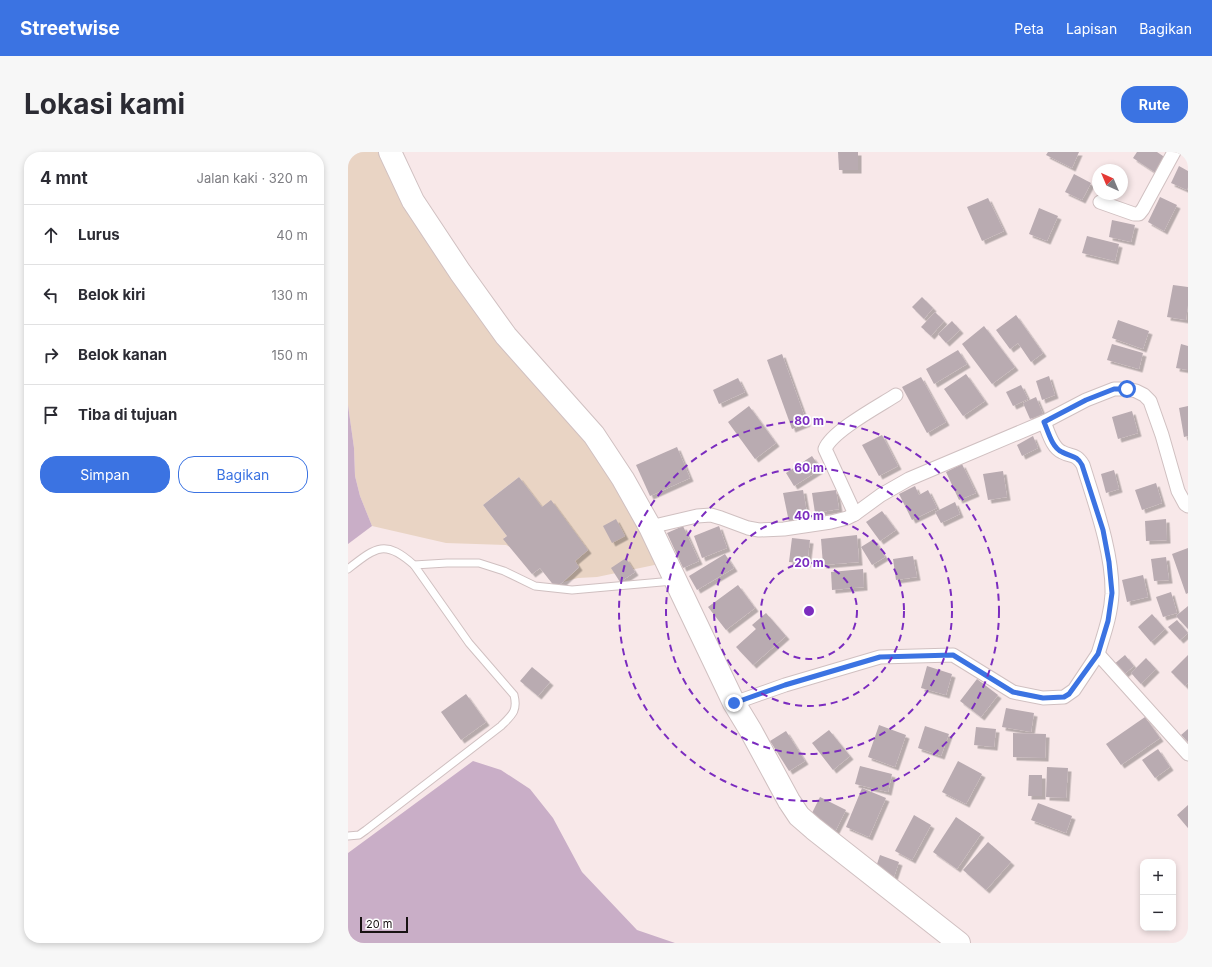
<!DOCTYPE html>
<html lang="id">
<meta charset="utf-8">
<style>
:root{--surface:#fff;--page:#f7f7f7;--text:#2b2b33;--muted:#7c7c81;--line:#e1e1e2;--accent:#3b73e2}
body{margin:0;font-family:Inter,sans-serif;background:var(--page);color:var(--text)}
.controls{position:absolute;right:12px;bottom:12px;display:grid;overflow:hidden;border-radius:8px;box-shadow:0 2px 6px #0003}
.controls button{width:36px;height:36px;display:grid;place-items:center;padding:0;border:0;border-bottom:1px solid var(--line);background:var(--surface);color:var(--text);font:20px sans-serif}
.compass{position:absolute;left:744px;top:12px;width:36px;height:36px;border-radius:50%;background:var(--surface);box-shadow:0 2px 6px #0003;rotate:316deg}
.scale{position:absolute;left:12px;bottom:10px;width:48px;box-sizing:border-box;padding-left:4px;border:2px solid #181313;border-top:0;font-size:11px;line-height:14px;white-space:nowrap;color:#181313;-webkit-text-stroke:3px #fff;paint-order:stroke}
.stop{position:absolute;width:12px;height:12px;margin:-9px;border:3px solid #3b73e2;border-radius:50%;background:#fff}
.stop.end{background:#3b73e2;border-color:#fff;box-shadow:0 1px 4px #0008}
.list{margin:0;padding:0;list-style:none}
h2{display:flex;justify-content:space-between;align-items:center;height:52px;margin:0;padding:0 16px;font-size:17px}
h2 small{font-size:13px;font-weight:400;color:var(--muted)}
.list li{display:grid;grid-template-columns:26px 1fr auto;gap:12px;align-items:center;box-sizing:border-box;height:60px;padding:0 16px;border-top:1px solid var(--line)}
.list b{display:block;font-size:15px;white-space:nowrap}
.list em{font-size:13px;font-style:normal;color:var(--muted)}
.actions{display:flex;gap:8px;padding:12px 16px}
.actions a{flex:1;padding:9px 0;border:1px solid var(--accent);border-radius:16px;text-align:center;font-size:14px;color:var(--accent)}
.actions .main{background:var(--accent);color:#fff}
.icon{flex:none;width:22px;height:22px;fill:none;stroke:currentColor;stroke-width:2;stroke-linecap:round;stroke-linejoin:round}
.map{position:relative;flex:none;width:840px;height:791px;overflow:hidden;border-radius:16px}
header{display:flex;align-items:center;gap:24px;box-sizing:border-box;height:56px;padding:0 20px;background:var(--accent);color:#fff}
header strong{font-size:19px}
nav{display:flex;gap:22px;margin-inline-start:auto;font-size:14px}
.intro{display:flex;align-items:center;justify-content:space-between;box-sizing:border-box;height:96px;padding:0 24px}
h1{margin:0;font-size:28px}
.button{padding:10px 18px;border-radius:16px;background:var(--accent);color:#fff;font-size:14px;font-weight:700}
main{display:flex;gap:24px;padding:0 24px}
aside{flex:1;background:var(--surface);border-radius:16px;box-shadow:0 2px 6px #0003}
.map>svg:first-child{display:block}
.green{fill:#e9d4c4}
.water{fill:#c9aec7}
.building{fill:#b9abb1;filter:url(#shadow)}
.lines{fill:none;stroke-linecap:round;stroke-linejoin:round}
.lane-casing{stroke:#d0c0c1;stroke-width:9}
.street-casing{stroke:#d0c0c1;stroke-width:15}
.highway-casing{stroke:#d0c0c1;stroke-width:24}
.lane{stroke:#fff;stroke-width:7}
.street{stroke:#fff;stroke-width:13}
.highway{stroke:#fff;stroke-width:22}
.route{stroke:#3b73e2;stroke-width:5}
.ring{fill:none;stroke:#7b2cbf;stroke-width:2;stroke-dasharray:7 5}
.centre{fill:#7b2cbf;stroke:#fff;stroke-width:2}
.ring-label{font-size:12px;text-anchor:middle;font-weight:bold;fill:#7b2cbf;stroke:#fff;stroke-width:3.5;stroke-linejoin:round;paint-order:stroke}
</style>
<header>
<strong>Streetwise</strong>
<nav><a>Peta</a><a>Lapisan</a><a>Bagikan</a></nav>
</header>
<div class="intro"><h1>Lokasi kami</h1><a class="button">Rute</a></div>
<main>
<aside>
<h2>4 mnt<small>Jalan kaki · 320 m</small></h2>
<ul class="list">
<li><svg class="icon" aria-label="ahead" viewBox="0 0 24 24"><path d="M12 20V5M6 11l6-6 6 6"/></svg><div><b>Lurus</b></div><em>40 m</em></li>
<li><svg class="icon" aria-label="left" viewBox="0 0 24 24"><path d="M17 20v-9H6M10 6l-5 5 5 5"/></svg><div><b>Belok kiri</b></div><em>130 m</em></li>
<li><svg class="icon" aria-label="right" viewBox="0 0 24 24"><path d="M7 20v-9h11M14 6l5 5-5 5"/></svg><div><b>Belok kanan</b></div><em>150 m</em></li>
<li><svg class="icon" aria-label="arrive" viewBox="0 0 24 24"><path d="M6 21V4h12l-3 4 3 4H6"/></svg><div><b>Tiba di tujuan</b></div></li>
</ul>
<div class="actions"><a class="main">Simpan</a><a>Bagikan</a></div>
</aside>
<div class="map">
<svg width="840" height="791" viewBox="0 0 840 791">
<defs>
<filter id="shadow"><feDropShadow dx="3.5" dy="3.5" stdDeviation="0" flood-color="#0004"/></filter>
</defs>
<rect width="100%" height="100%" fill="#f8e8e9"/>
<!-- green -->
<polygon class="green" points="0,0 38,0 226,267 316,411 249,425 230,426 215,430 231,416 227,409 240,398 194,355 171,325 135,353 159,384 156,386 164,396 158,393 98,391 24,374 12,344 7,324 6,296 0,253"/>
<!-- water -->
<g class="water">
<polygon points="0,253 6,296 7,324 12,344 24,374 0,392"/>
<polygon points="125,609 153,618 182,637 205,666 234,720 289,778 327,791 0,791 0,701"/>
</g>
<!-- building -->
<g class="building">
<polygon points="490,0 510,0 510,18 491,18"/>
<polygon points="700,0 731,0 724,16 698,3"/>
<polygon points="789,0 809,0 818,6 808,21 785,6"/>
<polygon points="831,14 840,19 840,35 839,38 823,31"/>
<polygon points="726,22 743,31 734,48 717,40"/>
<polygon points="812,45 829,53 816,79 800,70"/>
<polygon points="640,46 656,79 634,89 619,55"/>
<polygon points="691,56 710,64 699,89 681,82"/>
<polygon points="764,68 787,73 783,90 761,85"/>
<polygon points="739,84 771,92 767,109 734,101"/>
<polygon points="825,133 840,135 840,153 838,168 819,165"/>
<polygon points="574,145 585,156 576,167 564,155"/>
<polygon points="587,160 596,169 583,184 573,175"/>
<polygon points="668,163 695,201 683,210 670,191 662,197 648,178"/>
<polygon points="770,168 801,179 795,197 764,186"/>
<polygon points="604,169 612,178 598,191 590,182"/>
<polygon points="636,174 667,215 644,232 614,192"/>
<polygon points="764,192 795,201 791,217 759,208"/>
<polygon points="833,192 840,194 840,218 828,216"/>
<polygon points="610,198 619,212 586,232 578,217"/>
<polygon points="434,202 459,271 444,277 419,208"/>
<polygon points="618,222 637,249 615,264 596,237"/>
<polygon points="701,224 707,243 694,248 688,229"/>
<polygon points="573,225 598,270 579,281 554,235"/>
<polygon points="390,226 397,240 371,252 365,238"/>
<polygon points="673,233 680,247 665,254 658,240"/>
<polygon points="688,245 695,262 682,267 675,251"/>
<polygon points="401,254 428,291 407,307 380,270"/>
<polygon points="840,254 840,284 836,285 831,256"/>
<polygon points="784,259 790,281 770,287 764,265"/>
<polygon points="534,283 550,314 531,324 514,293"/>
<polygon points="685,284 690,296 674,304 669,293"/>
<polygon points="329,295 342,326 302,344 288,313"/>
<polygon points="464,304 473,317 446,334 438,321"/>
<polygon points="614,312 628,341 611,348 598,320"/>
<polygon points="766,318 771,337 758,341 753,322"/>
<polygon points="655,319 659,345 640,348 635,322"/>
<polygon points="171,325 194,355 203,348 240,398 227,409 231,415 215,430 207,435 192,416 184,422 155,387 159,384 135,353"/>
<polygon points="808,331 814,351 794,358 787,338"/>
<polygon points="567,334 571,343 580,338 589,356 564,368 551,342"/>
<polygon points="455,338 460,367 441,370 435,341"/>
<polygon points="488,338 491,357 467,361 464,341"/>
<polygon points="607,350 612,362 593,371 587,360"/>
<polygon points="534,359 548,378 532,389 518,370"/>
<polygon points="268,367 277,384 264,391 255,374"/>
<polygon points="818,367 819,388 798,389 797,369"/>
<polygon points="335,374 351,409 335,416 319,381"/>
<polygon points="371,374 379,396 354,406 346,384"/>
<polygon points="509,383 511,410 475,413 473,387"/>
<polygon points="444,386 462,388 459,412 441,410"/>
<polygon points="526,387 537,405 524,413 513,395"/>
<polygon points="840,396 840,441 838,442 824,402"/>
<polygon points="377,402 386,416 349,438 341,424"/>
<polygon points="565,404 569,425 548,428 545,407"/>
<polygon points="818,405 821,428 806,429 803,407"/>
<polygon points="278,406 287,420 272,430 263,416"/>
<polygon points="515,417 516,435 484,438 483,420"/>
<polygon points="795,423 800,445 779,450 774,428"/>
<polygon points="390,433 407,456 378,478 360,455"/>
<polygon points="823,440 829,461 815,465 808,445"/>
<polygon points="840,454 840,477 828,464"/>
<polygon points="418,461 438,484 405,513 388,495 408,477 404,473"/>
<polygon points="804,462 817,477 803,490 790,475"/>
<polygon points="829,468 840,481 832,488 820,475"/>
<polygon points="777,503 786,514 774,524 765,513"/>
<polygon points="840,503 840,531 837,534 823,520"/>
<polygon points="798,506 808,517 793,532 783,521"/>
<polygon points="579,514 604,522 598,543 573,536"/>
<polygon points="184,515 202,530 190,544 172,529"/>
<polygon points="629,527 650,543 633,565 612,549"/>
<polygon points="118,542 138,570 113,588 93,560"/>
<polygon points="658,556 686,561 683,580 654,575"/>
<polygon points="797,565 812,586 773,613 758,592"/>
<polygon points="531,573 558,583 547,615 520,605"/>
<polygon points="577,574 601,582 593,604 570,596"/>
<polygon points="628,575 648,577 646,595 626,593"/>
<polygon points="840,577 840,590 833,583"/>
<polygon points="481,578 502,604 485,618 464,591"/>
<polygon points="438,579 457,609 441,619 422,589"/>
<polygon points="665,581 698,582 697,606 665,605"/>
<polygon points="810,597 822,615 807,626 794,608"/>
<polygon points="610,609 634,622 618,652 594,640"/>
<polygon points="512,614 544,622 540,640 507,632"/>
<polygon points="699,615 720,616 718,646 698,645"/>
<polygon points="681,623 694,623 694,644 680,644"/>
<polygon points="514,636 538,646 521,685 498,675"/>
<polygon points="472,645 498,658 487,680 461,667"/>
<polygon points="690,651 724,664 718,681 683,668"/>
<polygon points="840,653 840,676 829,663"/>
<polygon points="566,663 583,673 564,708 547,699"/>
<polygon points="608,665 633,682 609,717 585,700"/>
<polygon points="640,690 663,710 638,738 615,718"/>
<polygon points="532,703 551,710 546,725 527,718"/>
</g>
<g class="lines">
<defs>
<g id="lane">
<path d="M0,417C28,395 37,387 66,413"/>
<path d="M0,684L11,683L18,678L153,574C164,563 170,559 166,543L121,491L66,413L99,411H131L156,419L187,434L224,438L325,429"/>
</g>
<g id="street">
<polyline points="752,50 786,62 791,62 795,57 826,0"/>
<path d="M696,270C700,279 704,296 714,300C723,305 728,301 735,313C747,352 765,401 764,442C763,463 756,482 750,502"/>
<path d="M507,362L477,297C484,279 531,254 548,243"/>
<polyline points="302,375 349,364 363,363 373,366 400,376 411,378 436,377 483,370 499,366 507,362 533,343 561,327 696,270 738,248 766,237 779,237 788,239 796,243 802,249 814,283 830,339 837,352 840,354"/>
<polyline points="386,551 437,533 532,505 605,503 665,540 695,546 716,545 726,538 750,502 840,602"/>
</g>
<polyline id="highway" points="42,0 65,49 112,120 158,184 246,283 275,327 302,375 386,551 403,579 441,649 451,664 466,677 611,791"/>
</defs>
<!-- lane casing -->
<use href="#lane" class="lane-casing"/>
<!-- street casing -->
<use href="#street" class="street-casing"/>
<!-- highway casing -->
<use href="#highway" class="highway-casing"/>
<!-- lane -->
<use href="#lane" class="lane"/>
<!-- street -->
<use href="#street" class="street"/>
<!-- highway -->
<use href="#highway" class="highway"/>
</g>
<g class="lines">
<!-- route -->
<path class="route" d="M386,551L437,533L532,505L605,503L665,540L695,546L716,545L721,542L750,502L760,469L764,441L761,410L755,378L734,313C729,303 723,305 714,300C704,296 700,279 696,270L738,248L766,237H779"/>
</g>
<!-- distance rings -->
<g class="ring">
<circle cx="461" cy="459" r="48"/>
<circle cx="461" cy="459" r="95"/>
<circle cx="461" cy="459" r="143"/>
<circle cx="461" cy="459" r="190"/>
</g>
<circle cx="461" cy="459" r="6" class="centre"/>
<g class="ring-label">
<text x="461" y="273">80 m</text>
<text x="461" y="320">60 m</text>
<text x="461" y="368">40 m</text>
<text x="461" y="415">20 m</text>
</g>
</svg>
<div class="controls">
<button>+</button>
<button>−</button>
</div>
<svg class="compass" viewBox="-18 -18 36 36"><path d="M0-13l5 13h-10z" fill="#e53935"/><path d="M0 13l5-13h-10z" fill="#7c7c81"/></svg>
<div class="scale">20 m</div>
<div class="stop" style="left:779px;top:237px"></div>
<div class="stop end" style="left:386px;top:551px"></div>
</div>
</main>
